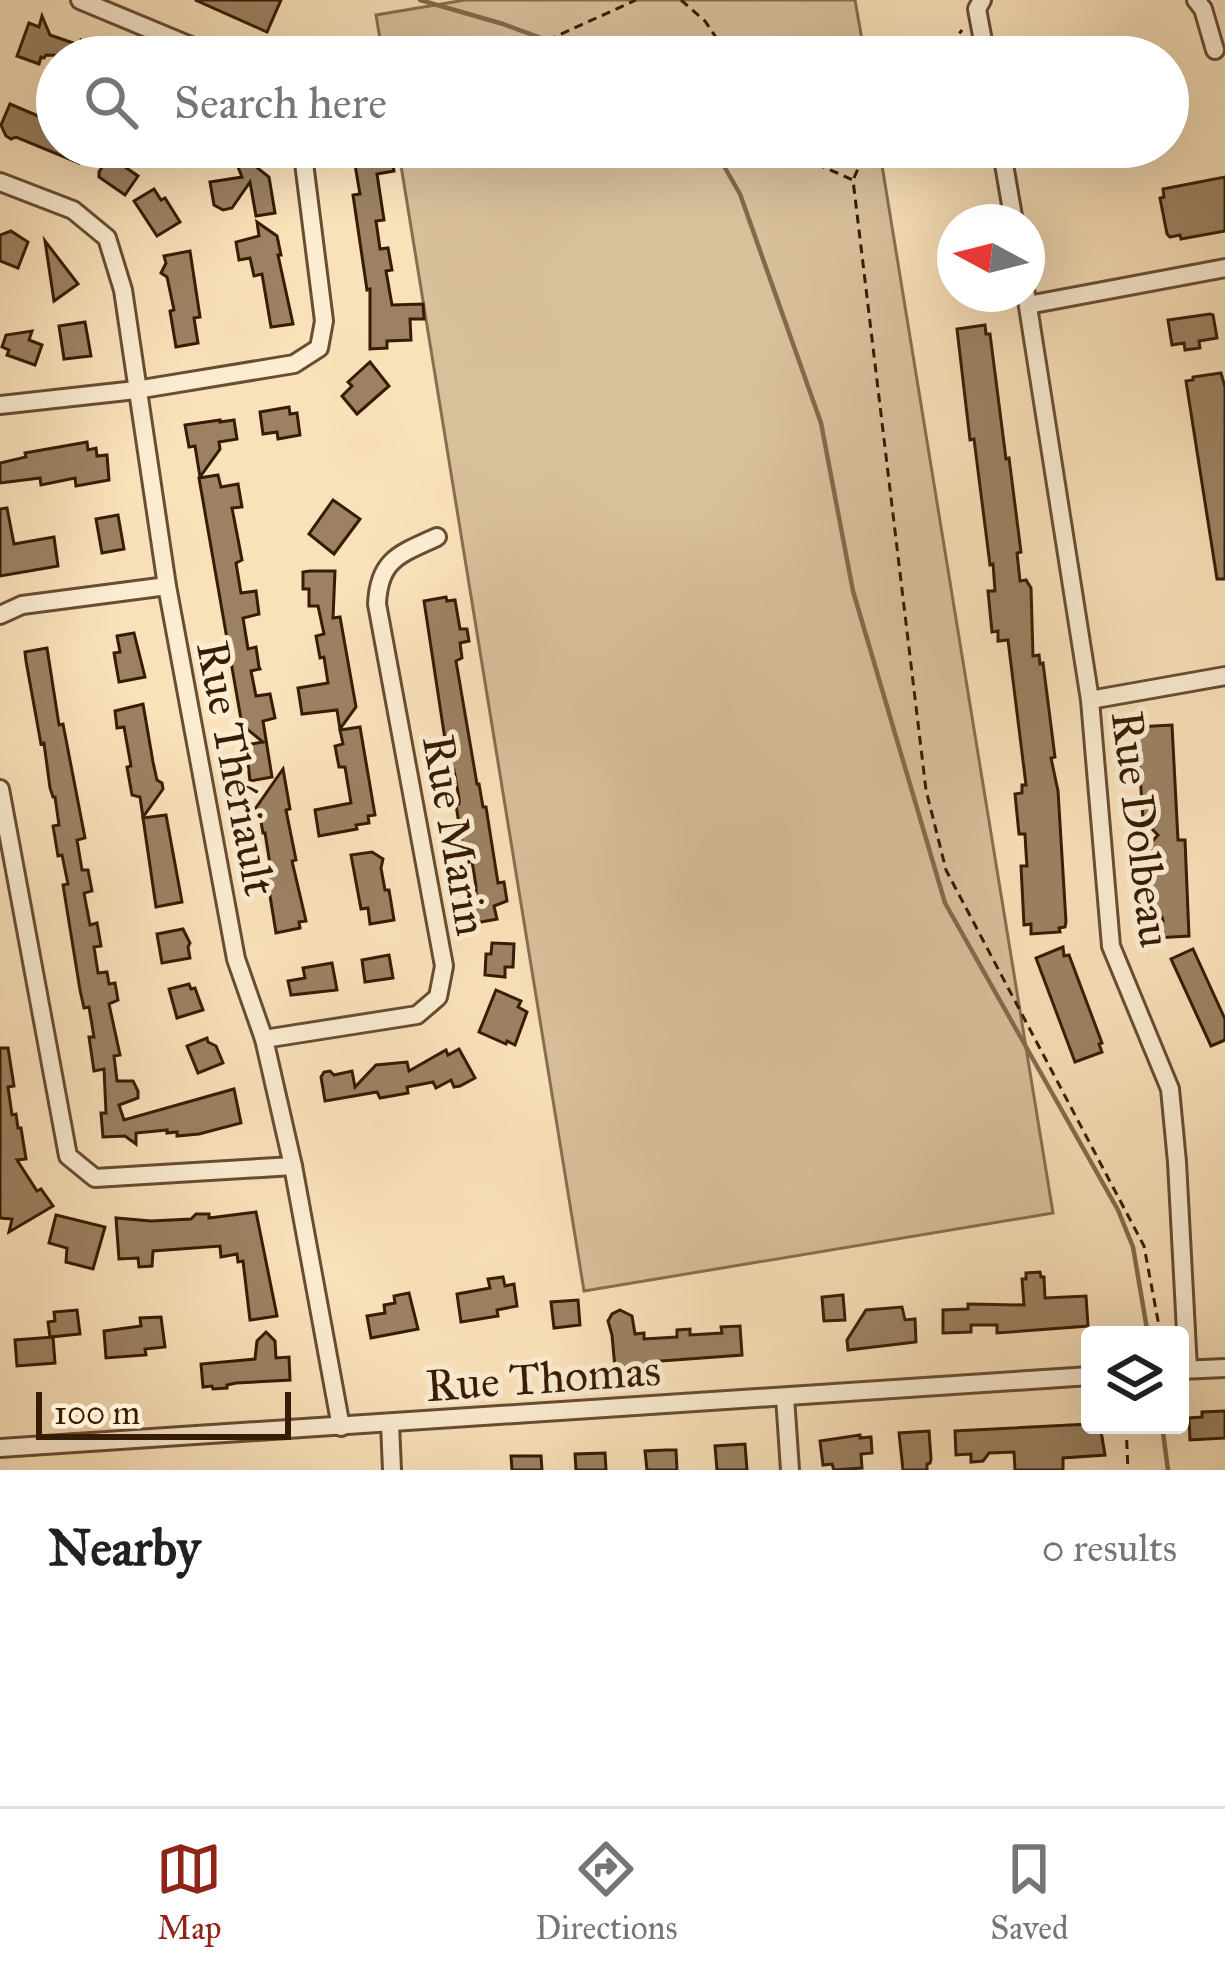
<!DOCTYPE html>
<meta charset="utf-8">
<style>
:root{--surface:#fff;--page:#f6f6f6;--text:#202124;--muted:#757577;--line:#e0e0e0;--accent:#8f2418}
body{margin:0;font-family:"IM FELL Great Primer",serif;background:var(--page);color:var(--text)}
.controls{position:absolute;right:36px;bottom:36px;display:grid;overflow:hidden;border-radius:12px;box-shadow:0 12px 48px #0002}
.controls button{width:108px;height:108px;display:grid;place-items:center;padding:0;border:0;border-bottom:3px solid var(--line);background:var(--surface);color:var(--text);font:60px sans-serif}
.compass{position:absolute;left:937px;top:204px;width:108px;height:108px;border-radius:50%;background:var(--surface);box-shadow:0 12px 48px #0002;rotate:277deg}
.scale{position:absolute;left:36px;bottom:30px;width:255px;box-sizing:border-box;padding-left:12px;border:6px solid #371c05;border-top:0;font-size:33px;line-height:42px;white-space:nowrap;color:#371c05;-webkit-text-stroke:9px #fbecd2;paint-order:stroke}
.list{margin:0;padding:0;list-style:none}
h2{display:flex;justify-content:space-between;align-items:center;height:156px;margin:0;padding:0 48px;font-size:51px}
h2 small{font-size:39px;font-weight:400;color:var(--muted)}
.icon{flex:none;width:66px;height:66px;fill:none;stroke:currentColor;stroke-width:2;stroke-linecap:round;stroke-linejoin:round}
.map{position:relative;flex:none;width:1225px;height:1470px;overflow:hidden}
.search{position:absolute;background:var(--surface);box-shadow:0 12px 48px #0002;left:36px;right:36px;top:36px;height:132px;display:flex;align-items:center;gap:30px;box-sizing:border-box;padding:0 42px;border-radius:66px;color:var(--muted);font-size:45px}
.sheet{height:336px;background:var(--surface)}
nav{display:flex;justify-content:space-around;align-items:center;box-sizing:border-box;height:168px;border-top:3px solid var(--line);background:var(--surface);font-size:33px;color:var(--muted)}
nav a{display:grid;justify-items:center;gap:6px}
nav .on{color:var(--accent)}
.map>svg:first-child{display:block}
.green{fill:#d8c09b;stroke:#886e50;stroke-width:3}
.lines{fill:none;stroke-linecap:round;stroke-linejoin:round}
.stream{stroke:#846a4c;stroke-width:4.5}
.building{fill:#9c8263;stroke:#371c05;stroke-width:3}
.minor-casing{stroke:#684d32;stroke-width:22}
.path{stroke:#371c05;stroke-width:3;stroke-dasharray:9 6;stroke-linecap:butt}
.minor{stroke:#fbecd2;stroke-width:16}
.labels{text-anchor:middle;stroke-width:10;stroke-linejoin:round;paint-order:stroke}
.street-label{font-size:45px;fill:#371c05;stroke:#fbecd2}
</style>
<div class="map">
<svg width="1225" height="1470" viewBox="0 0 1225 1470">
<rect width="100%" height="100%" fill="#f9e1ba"/>
<filter id="stains"><feTurbulence type="fractalNoise" baseFrequency=".00167" numOctaves="4"/><feColorMatrix values="0 0 0 0 .2 0 0 0 0 .09 0 0 0 0 .02 0 0 0 .5 -.17"/></filter>
<radialGradient id="worn" r=".72"><stop offset=".6" stop-color="#630" stop-opacity="0"/><stop offset="1" stop-color="#630" stop-opacity=".3"/></radialGradient>
<!-- green -->
<g class="green">
<polygon points="465,0 855,0 865,57 383,57 376,15"/>
<polygon points="398,147 879,147 1053,1213 584,1291"/>
</g>
<g class="lines">
<!-- stream -->
<g class="stream">
<polyline points="420,0 503,24 593,57"/>
<polyline points="713,147 740,194 821,423 853,591 945,903 1118,1210 1133,1247 1148,1335"/>
<polyline points="1162,1425 1168,1470"/>
</g>
</g>
<!-- building -->
<g class="building">
<polygon points="195,0 281,0 267,32"/>
<polygon points="42,16 50,35 79,45 81,40 122,57 46,55 44,58 41,57 39,64 17,56 29,23 39,27"/>
<polygon points="10,104 57,124 57,147 85,147 79,163 16,137 11,139 6,136 1,125"/>
<polygon points="230,147 285,147 250,162 269,177 275,213 256,216 250,182 232,208 223,210 214,205 210,182 242,177"/>
<polygon points="363,147 389,147 394,171 377,174 384,220 376,221 380,249 388,248 392,270 386,271 392,305 423,304 424,319 410,319 411,340 387,341 387,348 370,349 370,289 367,290 353,195 360,194 354,159 362,157"/>
<polygon points="109,156 138,176 125,195 99,177 99,172"/>
<polygon points="1225,177 1225,231 1181,239 1180,235 1170,237 1167,234 1160,198 1164,197 1163,189"/>
<polygon points="154,189 161,200 165,198 180,222 157,236 134,201"/>
<polygon points="257,222 277,236 281,255 278,255 293,324 271,327 262,274 254,276 250,258 239,260 236,242 259,236"/>
<polygon points="11,231 28,242 18,268 0,261 0,235"/>
<polygon points="45,241 78,284 54,301"/>
<polygon points="190,251 200,317 194,318 198,343 176,347 170,311 174,310 167,277 161,273 166,263 164,256"/>
<polygon points="1210,314 1213,315 1217,338 1199,341 1200,348 1185,350 1184,343 1172,345 1168,320"/>
<polygon points="85,322 91,356 64,359 59,326"/>
<polygon points="985,325 986,334 990,334 1006,459 1009,458 1021,552 1017,553 1020,581 1026,580 1031,588 1033,656 1039,655 1040,664 1043,663 1055,757 1051,758 1058,791 1066,922 1065,927 1059,928 1060,932 1031,934 1031,924 1024,925 1021,866 1027,866 1026,852 1025,834 1019,834 1015,794 1022,793 1022,785 1026,785 1008,640 998,641 998,631 992,632 988,591 995,591 993,564 990,565 974,439 970,440 957,329"/>
<polygon points="32,331 29,340 42,345 35,365 7,355 9,350 2,347 6,335"/>
<polygon points="370,362 389,386 357,414 342,396 352,386 348,382"/>
<polygon points="1221,373 1225,387 1225,579 1217,579 1186,381 1193,380 1193,377"/>
<polygon points="289,407 290,414 297,413 300,435 278,439 277,432 263,434 260,412"/>
<polygon points="220,420 220,422 234,420 237,439 219,442 220,449 200,477 195,446 189,447 185,425"/>
<polygon points="87,442 88,450 96,448 97,456 107,455 109,480 76,486 75,478 41,485 40,478 0,483 0,463 26,457 25,453"/>
<polygon points="218,475 221,487 238,484 242,507 232,508 242,560 236,563 241,593 256,591 259,614 243,618 248,649 256,647 259,667 260,669 251,671 256,696 270,694 275,718 263,721 272,777 250,781 246,745 263,742 242,725 199,478"/>
<polygon points="333,500 360,519 334,554 309,534"/>
<polygon points="7,508 14,544 54,537 58,566 0,576 0,509"/>
<polygon points="118,515 124,549 102,553 96,519"/>
<polygon points="310,571 335,571 333,618 340,617 356,707 340,729 337,710 302,714 298,688 328,683 324,657 320,658 316,636 324,634 318,606 309,606 309,589 303,589 303,572"/>
<polygon points="446,597 447,601 455,600 460,629 467,629 469,641 460,643 462,658 456,661 477,784 479,784 483,807 486,807 498,883 504,882 507,901 494,906 497,919 476,923 470,894 476,893 476,886 472,861 469,862 467,854 464,855 456,805 459,804 459,798 454,770 451,770 446,746 424,601"/>
<polygon points="134,633 145,677 119,682 114,653 120,652 117,636"/>
<polygon points="47,648 59,725 63,724 85,838 77,840 82,870 88,870 92,891 84,893 90,925 97,923 101,946 94,947 98,973 107,972 109,984 115,983 118,1000 109,1004 120,1055 114,1056 117,1081 133,1081 138,1091 138,1098 119,1105 124,1120 234,1089 241,1123 199,1134 177,1136 177,1132 167,1133 167,1130 136,1133 136,1144 125,1136 103,1137 101,1113 106,1113 104,1069 94,1071 89,1037 94,1037 89,1007 84,1008 80,990 63,885 68,884 62,855 58,856 53,826 59,825 55,797 53,797 50,788 44,743 41,744 26,661 25,652"/>
<polygon points="143,704 153,762 157,780 162,783 163,789 143,817 140,797 132,795 127,767 131,766 124,727 117,728 115,711"/>
<polygon points="1172,725 1178,840 1185,840 1189,936 1155,938 1154,924 1163,921 1162,917 1154,917 1150,844 1158,835 1143,820 1137,727"/>
<polygon points="360,727 375,815 368,816 369,823 356,825 357,829 319,836 315,810 351,803 345,767 339,767 335,746 343,744 340,730"/>
<polygon points="283,769 290,809 286,810 296,860 292,861 306,921 299,922 300,928 276,933 265,865 270,864 265,833 263,833 260,816 253,812"/>
<polygon points="166,815 182,902 156,907 143,818"/>
<polygon points="372,852 383,859 381,868 385,890 389,890 394,920 370,924 368,908 361,909 351,855"/>
<polygon points="183,929 190,943 188,947 190,958 162,963 157,934"/>
<polygon points="492,943 514,944 513,967 505,967 505,977 485,975 486,954 491,954"/>
<polygon points="1063,947 1064,956 1069,955 1102,1043 1099,1044 1102,1052 1075,1062 1036,958"/>
<polygon points="1193,949 1225,1019 1225,1040 1211,1046 1171,959"/>
<polygon points="389,955 393,978 365,982 362,960"/>
<polygon points="332,963 337,990 291,995 288,981 305,978 303,968"/>
<polygon points="189,984 191,989 195,988 203,1010 177,1018 169,989"/>
<polygon points="496,990 521,1001 518,1007 527,1012 515,1045 507,1041 506,1044 479,1032"/>
<polygon points="207,1038 208,1042 216,1046 223,1063 198,1073 187,1046"/>
<polygon points="0,1048 8,1048 14,1086 8,1087 12,1115 16,1114 18,1128 21,1128 26,1159 17,1160 37,1191 41,1189 53,1206 9,1232 12,1219 0,1218"/>
<polygon points="459,1049 475,1078 460,1086 454,1087 451,1080 436,1088 433,1082 407,1087 408,1093 380,1098 377,1092 325,1101 321,1077 324,1072 330,1071 334,1075 352,1071 355,1087 376,1065 407,1062 409,1071 446,1050 448,1055"/>
<polygon points="256,1212 277,1316 250,1320 243,1261 238,1262 237,1254 221,1257 220,1246 153,1251 152,1266 139,1267 138,1258 119,1259 116,1218 151,1221 191,1219 196,1214 209,1214 209,1218"/>
<polygon points="56,1215 105,1227 93,1269 66,1262 67,1248 49,1243"/>
<polygon points="1040,1272 1041,1277 1044,1277 1045,1298 1086,1296 1088,1326 997,1333 997,1325 971,1325 971,1332 943,1333 943,1310 968,1309 968,1304 1024,1305 1022,1279 1026,1279 1026,1273"/>
<polygon points="503,1277 505,1286 514,1284 517,1306 497,1310 498,1316 461,1322 457,1294 490,1288 488,1279"/>
<polygon points="409,1293 418,1329 371,1338 367,1316 385,1313 384,1305 395,1303 394,1296"/>
<polygon points="843,1295 845,1320 824,1321 822,1297"/>
<polygon points="578,1300 580,1325 554,1328 551,1302"/>
<polygon points="902,1307 905,1320 915,1319 916,1342 848,1350 847,1340 866,1310"/>
<polygon points="77,1310 80,1334 50,1337 48,1322 55,1321 54,1312"/>
<polygon points="620,1310 632,1316 635,1334 644,1333 644,1339 677,1337 677,1330 690,1329 690,1335 722,1333 721,1327 740,1326 742,1355 647,1362 648,1365 615,1368 612,1335 608,1321 612,1314"/>
<polygon points="161,1317 165,1347 145,1349 146,1355 106,1358 104,1331 141,1326 140,1318"/>
<polygon points="266,1332 275,1341 276,1358 289,1357 290,1380 236,1383 227,1385 227,1388 213,1389 212,1386 203,1387 201,1364 255,1359 257,1341"/>
<polygon points="53,1337 55,1363 17,1366 15,1340"/>
<polygon points="1225,1411 1225,1438 1190,1440 1189,1418 1202,1417 1202,1412"/>
<polygon points="1090,1424 1100,1425 1105,1455 1063,1458 1063,1470 1015,1470 1014,1452 989,1453 983,1461 971,1462 971,1454 956,1455 955,1431"/>
<polygon points="929,1431 931,1459 930,1463 927,1464 927,1470 903,1470 899,1433"/>
<polygon points="860,1435 860,1438 871,1437 872,1453 861,1454 862,1468 834,1470 832,1464 823,1465 820,1441"/>
<polygon points="745,1444 747,1470 717,1470 715,1446"/>
<polygon points="666,1450 676,1450 677,1470 647,1470 645,1451"/>
<polygon points="605,1453 606,1470 576,1470 575,1454"/>
<polygon points="511,1456 541,1456 542,1470 512,1470"/>
</g>
<g class="lines">
<defs>
<g id="minor">
<polyline points="80,0 217,57"/>
<polyline points="982,0 977,9 986,57"/>
<polyline points="1196,0 1203,9 1215,50"/>
<polyline points="1001,147 1014,222"/>
<polyline points="0,182 73,210 107,238 123,290 167,586 236,959 264,1039 293,1166 341,1427"/>
<polyline points="1026,294 1090,700 1111,946 1170,1089 1177,1162 1188,1369"/>
<polyline points="1028,305 1225,268"/>
<polyline points="0,405 136,390 294,364 319,348 324,321 302,147"/>
<polyline points="0,615 22,605 167,586"/>
<polyline points="1090,700 1225,676"/>
<polyline points="0,789 68,1156 95,1178 293,1166"/>
<path d="M264,1039L417,1015L438,997L444,966L377,604C379,559 400,554 437,537"/>
<polyline points="1180,1370 1225,1368"/>
<polyline points="785,1397 790,1470"/>
<polyline points="390,1424 392,1470"/>
<polyline points="0,1448 1090,1376"/>
</g>
</defs>
<!-- minor casing -->
<use href="#minor" class="minor-casing"/>
<!-- path -->
<g class="path">
<polyline points="681,0 705,21 729,57"/>
<polyline points="355,57 367,51 478,54 548,40 636,0"/>
<polyline points="941,57 962,30"/>
<polyline points="792,147 803,158 853,180 926,790 946,870 1144,1246 1159,1326 1155,1335"/>
<polyline points="854,178 860,164 873,147"/>
<polyline points="1126,1425 1128,1470"/>
</g>
<!-- minor -->
<use href="#minor" class="minor"/>
</g>
<g class="labels">
<!-- street labels -->
<g class="street-label">
<text transform="translate(237 768) rotate(79)" y="16">Rue Thériault</text>
<text transform="translate(1142 829) rotate(83)" y="16">Rue Dolbeau</text>
<text transform="translate(456 835) rotate(80)" y="16">Rue Marin</text>
<text transform="translate(543 1377) rotate(-4)" y="16">Rue Thomas</text>
</g>
</g>
<rect width="100%" height="100%" filter="url(#stains)"/>
<rect width="100%" height="100%" fill="url(#worn)"/>
</svg>
<div class="controls">
<button><svg class="icon" aria-label="layers" viewBox="0 0 24 24"><path d="M12 4l9 5-9 5-9-5zM3 14l9 5 9-5"/></svg></button>
</div>
<svg class="compass" viewBox="-18 -18 36 36"><path d="M0-13l5 13h-10z" fill="#e53935"/><path d="M0 13l5-13h-10z" fill="#757577"/></svg>
<div class="scale">100 m</div>
<div class="search"><svg class="icon" aria-label="search" viewBox="0 0 24 24"><circle cx="10" cy="10" r="6"/><path d="M15 15l6 6"/></svg>Search here</div>
</div>
<section class="sheet">
<h2>Nearby<small>0 results</small></h2>
<ul class="list">
</ul>
</section>
<nav>
<a class="on"><svg class="icon" aria-label="map" viewBox="0 0 24 24"><path d="M3 6l6-2 6 2 6-2v14l-6 2-6-2-6 2zM9 4v14M15 6v14"/></svg>Map</a>
<a><svg class="icon" aria-label="directions" viewBox="0 0 24 24"><path d="M12 3l9 9-9 9-9-9zM9 14v-3h6M13 9l2 2-2 2"/></svg>Directions</a>
<a><svg class="icon" aria-label="saved" viewBox="0 0 24 24"><path d="M7 4h10v16l-5-4-5 4z"/></svg>Saved</a>
</nav>
